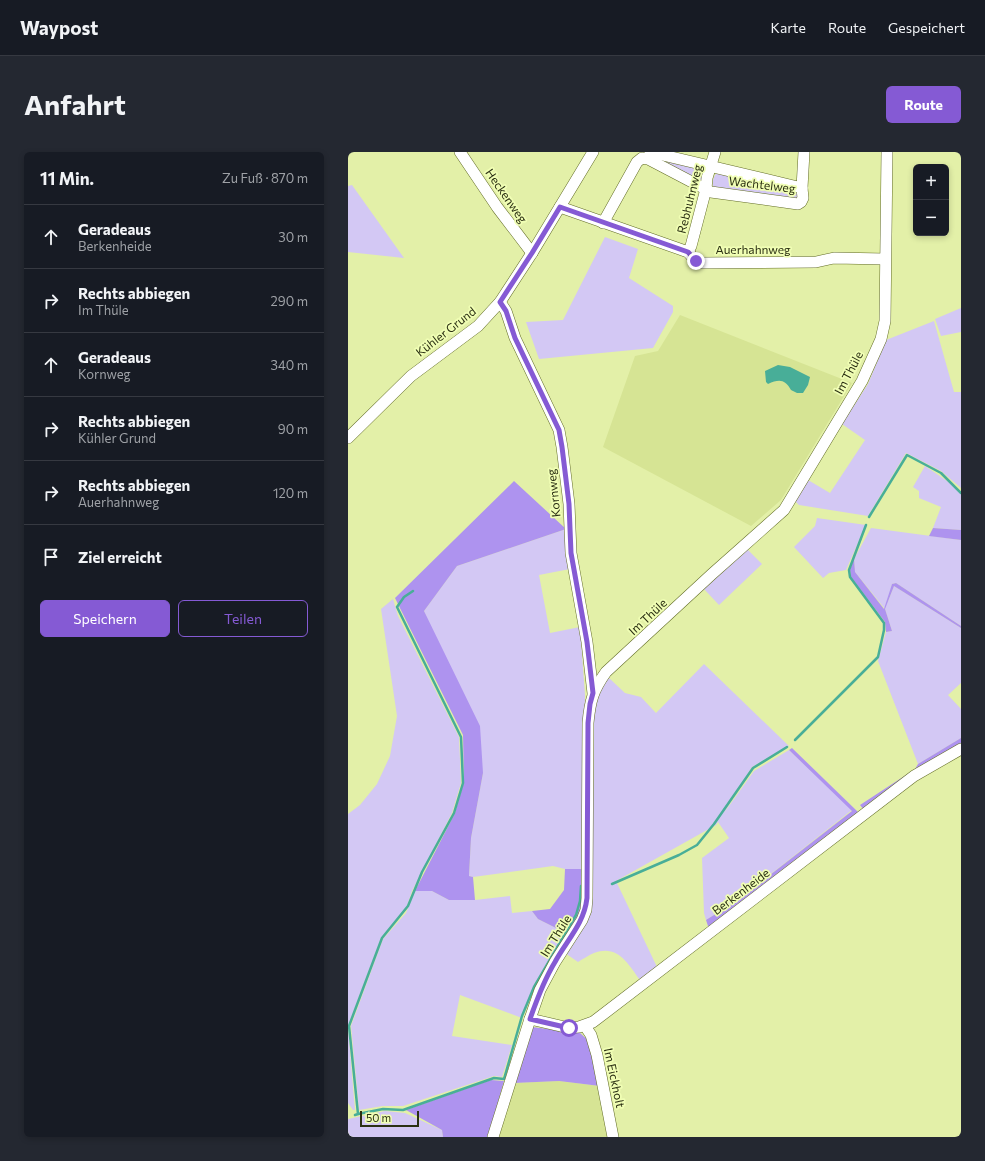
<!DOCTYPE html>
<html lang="de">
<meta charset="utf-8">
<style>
:root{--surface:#171b24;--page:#242831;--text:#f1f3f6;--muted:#9ea1a6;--line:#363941;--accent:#855ad4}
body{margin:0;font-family:Commissioner,sans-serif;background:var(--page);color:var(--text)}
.controls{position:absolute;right:12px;top:12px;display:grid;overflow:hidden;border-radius:6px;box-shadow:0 2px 6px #0003}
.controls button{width:36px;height:36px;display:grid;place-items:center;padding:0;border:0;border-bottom:1px solid var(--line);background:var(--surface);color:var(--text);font:20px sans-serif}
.scale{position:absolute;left:12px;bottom:10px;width:59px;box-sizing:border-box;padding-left:4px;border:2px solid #2b3013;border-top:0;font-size:11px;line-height:14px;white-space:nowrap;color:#2b3013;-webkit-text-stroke:3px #f0feb4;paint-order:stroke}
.stop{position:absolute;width:12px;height:12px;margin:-9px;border:3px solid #855ad4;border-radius:50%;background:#fff}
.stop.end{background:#855ad4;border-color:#fff;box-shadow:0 1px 4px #0008}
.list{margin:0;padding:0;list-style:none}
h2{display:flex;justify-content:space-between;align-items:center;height:52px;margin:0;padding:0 16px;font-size:17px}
h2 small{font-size:13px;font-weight:400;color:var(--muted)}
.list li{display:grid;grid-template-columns:26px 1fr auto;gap:12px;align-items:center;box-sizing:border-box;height:64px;padding:0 16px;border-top:1px solid var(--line)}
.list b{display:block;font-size:15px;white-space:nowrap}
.list p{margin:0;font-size:13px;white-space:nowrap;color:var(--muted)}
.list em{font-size:13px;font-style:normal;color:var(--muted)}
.actions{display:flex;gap:8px;padding:12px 16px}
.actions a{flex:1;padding:9px 0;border:1px solid var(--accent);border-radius:6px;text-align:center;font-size:14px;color:var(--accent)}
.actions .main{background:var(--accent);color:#fff}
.icon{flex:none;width:22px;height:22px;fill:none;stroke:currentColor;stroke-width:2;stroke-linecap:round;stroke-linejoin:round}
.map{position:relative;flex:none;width:613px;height:985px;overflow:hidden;border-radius:6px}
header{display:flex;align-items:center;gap:24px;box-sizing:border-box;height:56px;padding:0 20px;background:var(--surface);border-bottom:1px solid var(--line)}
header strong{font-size:19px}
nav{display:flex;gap:22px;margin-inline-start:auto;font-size:14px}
.intro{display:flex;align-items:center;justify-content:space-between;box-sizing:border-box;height:96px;padding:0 24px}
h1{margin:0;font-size:28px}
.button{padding:10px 18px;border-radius:6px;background:var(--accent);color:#fff;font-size:14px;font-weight:700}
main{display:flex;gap:24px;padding:0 24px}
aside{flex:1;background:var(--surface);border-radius:6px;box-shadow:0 2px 6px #0003}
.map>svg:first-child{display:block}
.built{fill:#d6e494}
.green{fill:#d3c8f4}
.forest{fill:#ae93ef}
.water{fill:#48ae98}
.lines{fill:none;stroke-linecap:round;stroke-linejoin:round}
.stream{stroke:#48ae98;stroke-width:2.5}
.minor-casing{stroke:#636d27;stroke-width:12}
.minor{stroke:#fff;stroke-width:11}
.route{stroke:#855ad4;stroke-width:5}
.labels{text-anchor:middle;stroke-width:3.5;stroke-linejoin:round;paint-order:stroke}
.street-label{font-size:12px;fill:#2b3013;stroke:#f0feb4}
</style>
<header>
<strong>Waypost</strong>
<nav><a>Karte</a><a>Route</a><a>Gespeichert</a></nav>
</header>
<div class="intro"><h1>Anfahrt</h1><a class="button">Route</a></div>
<main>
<aside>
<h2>11 Min.<small>Zu Fuß · 870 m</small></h2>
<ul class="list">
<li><svg class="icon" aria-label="ahead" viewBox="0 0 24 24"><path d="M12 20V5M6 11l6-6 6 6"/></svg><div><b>Geradeaus</b><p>Berkenheide</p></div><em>30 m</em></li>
<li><svg class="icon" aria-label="right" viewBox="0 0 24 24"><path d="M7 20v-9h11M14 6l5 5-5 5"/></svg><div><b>Rechts abbiegen</b><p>Im Thüle</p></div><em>290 m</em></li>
<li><svg class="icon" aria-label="ahead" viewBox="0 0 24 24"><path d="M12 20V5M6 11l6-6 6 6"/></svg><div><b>Geradeaus</b><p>Kornweg</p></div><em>340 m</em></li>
<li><svg class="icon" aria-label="right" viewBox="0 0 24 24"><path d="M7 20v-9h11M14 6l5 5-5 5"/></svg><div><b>Rechts abbiegen</b><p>Kühler Grund</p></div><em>90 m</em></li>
<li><svg class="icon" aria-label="right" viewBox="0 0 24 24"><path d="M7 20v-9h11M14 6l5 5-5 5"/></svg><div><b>Rechts abbiegen</b><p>Auerhahnweg</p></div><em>120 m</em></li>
<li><svg class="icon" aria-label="arrive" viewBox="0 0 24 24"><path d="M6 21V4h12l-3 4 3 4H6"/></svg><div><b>Ziel erreicht</b></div></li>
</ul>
<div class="actions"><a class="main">Speichern</a><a>Teilen</a></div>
</aside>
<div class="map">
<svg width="613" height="985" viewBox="0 0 613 985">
<rect width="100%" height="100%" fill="#e3f0a8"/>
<!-- built -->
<g class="built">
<polygon points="332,163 504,231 433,348 403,374 255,295 287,204 310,199"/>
<polygon points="211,929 252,934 260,985 149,985 166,931"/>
</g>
<!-- green -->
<g class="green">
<polygon points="301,2 356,18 357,24 356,27 350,29"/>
<path d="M370,20L450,39V47L365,36C364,30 365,24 370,20Z"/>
<polygon points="4,33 56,106 0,100 0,34"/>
<polygon points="257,85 290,97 281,126 325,154 325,160 305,196 191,207 178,170 215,168"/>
<polygon points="613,156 613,180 593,184 587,167"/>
<polygon points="586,169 606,240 613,240 613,336 593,319 558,301 520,364 451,353 447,349 460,328 482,341 517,288 494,272 520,232 538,188"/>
<polygon points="577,314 602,331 613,341 613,378 585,376 593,355 571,346 571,339 565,335"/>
<polygon points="469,366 518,373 498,418 481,421 475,426 446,395 467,374"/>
<polygon points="523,376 613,388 613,474 548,431 544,432 539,452 546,434 613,476 613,531 600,543 613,557 613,586 570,612 530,509 538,480 544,479 537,457 507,420 506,407"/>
<polygon points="218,377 222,417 191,423 202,481 232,475 237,543 234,717 217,717 205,714 125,725 121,724 123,686 135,621 76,459 109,414"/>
<polygon points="399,397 414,412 371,453 356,437"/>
<polygon points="45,447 50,464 111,585 113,631 104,661 64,739 59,754 33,786 0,874 0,662 12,653 29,632 42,604 49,564 33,457"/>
<path d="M356,512L441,594L404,615L376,661L406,619L441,598L504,658L390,748L358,768L356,761L354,706L381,686L370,670L368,673L268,729L309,815L292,828C280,812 270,792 246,801C241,803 235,807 230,810L217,801L244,737L246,560C248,545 250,538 261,526L277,541L293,545L308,561Z"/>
<polygon points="67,739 84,739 101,748 127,748 162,744 164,761 184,759 190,767 220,782 187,831 174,866 112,843 104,884 164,893 154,925 146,924 55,954 35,954 11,958 3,874 35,787 58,761"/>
<polygon points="0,875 7,958 5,958 0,951"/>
<polygon points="37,959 57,961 94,978 95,985 0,985 0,967"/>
</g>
<!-- forest -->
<g class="forest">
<polygon points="166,329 218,377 109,414 76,459 132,574 135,621 123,686 121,724 125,725 127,748 101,748 84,739 67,739 107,661 116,630 115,583 47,446"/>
<polygon points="585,376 613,378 613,388 581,384"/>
<polygon points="506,407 507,420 536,457 544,432 548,431 613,474 613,476 546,434 537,457 544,479 538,480 537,470 503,425 502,418"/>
<polygon points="613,586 613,594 516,658 512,653 567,617 570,612"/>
<polygon points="444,596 510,660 510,664 361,777 358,768 390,748 504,659 441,598"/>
<path d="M217,717H234C236,745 236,758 220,782L190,767L184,759L202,757L216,738Z"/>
<polygon points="184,875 232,881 242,890 252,934 211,929 166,931"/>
<polygon points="143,928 156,929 140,985 95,985 94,978 58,958"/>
</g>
<!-- water -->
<path class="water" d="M430,213L442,215L462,225L460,233L455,241H449L443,238C437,227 431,227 420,232L418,230L417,219Z"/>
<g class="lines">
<!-- stream -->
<g class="stream">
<polyline points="521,365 559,303 593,321 613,341"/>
<polyline points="447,588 530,505 536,478 536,471 502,425 501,418 518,373"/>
<polyline points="264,732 331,703 349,693 366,672 405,616 439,595"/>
<polyline points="10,962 35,957 55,958 146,926 156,927 174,864 186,835 228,763 232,749 233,734"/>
<polyline points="7,963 10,962 1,874 34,786 60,754 74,720 106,661 115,631 113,585 49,455 56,445 65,439"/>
</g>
<defs>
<g id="minor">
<polyline points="112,0 149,55 184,101"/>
<polyline points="302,0 454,36 456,0"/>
<polyline points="212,55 340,100 348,109 354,111 468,110 486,106 537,107"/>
<polyline points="255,71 289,10 294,6 300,7 363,40 450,52 453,50 455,46 454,36"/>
<polyline points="340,100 343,94 358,37 359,26 367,0"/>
<polyline points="152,150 158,159 167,186 211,278 214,295 221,352 223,401 239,490 245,541"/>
<polyline points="0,286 63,224 130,174 152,150 184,101 245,0"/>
<polyline points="182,867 221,876 231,875 245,870 566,624 613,597"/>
<polyline points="237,874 243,883 249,903 265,985"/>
<path d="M145,985L182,867L192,838L207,810L234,768L238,758L239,746L240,571C242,549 245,538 258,520L364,422L436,358L514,229L533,187L537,169L539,0"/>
</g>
</defs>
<!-- minor casing -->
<use href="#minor" class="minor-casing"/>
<!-- minor -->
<use href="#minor" class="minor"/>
</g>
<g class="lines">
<!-- route -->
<path class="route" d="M221,876L182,867C189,847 196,828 207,810C219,788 236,772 239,746L240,571L242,552L245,541L239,490L223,401L221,352L214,295L211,278L167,186L158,159L152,150L184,101L212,55L340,100L348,109"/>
</g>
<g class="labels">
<!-- street labels -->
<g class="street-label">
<text transform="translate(414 33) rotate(7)" y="4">Wachtelweg</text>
<text transform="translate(158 44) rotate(55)" y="4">Heckenweg</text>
<text transform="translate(342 47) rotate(-76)" y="4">Rebhuhnweg</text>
<text x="405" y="102">Auerhahnweg</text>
<text transform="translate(98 180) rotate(-38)" y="4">Kühler Grund</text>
<text transform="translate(501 221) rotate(-62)" y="4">Im Thüle</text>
<text transform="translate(206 341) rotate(-96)" y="4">Kornweg</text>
<text transform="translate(300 465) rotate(-43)" y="4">Im Thüle</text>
<text transform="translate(393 740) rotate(-37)" y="4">Berkenheide</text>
<text transform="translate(208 784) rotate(-58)" y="4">Im Thüle</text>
<text transform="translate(266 926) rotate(78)" y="4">Im Eickholt</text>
</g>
</g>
</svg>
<div class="controls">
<button>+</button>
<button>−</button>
</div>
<div class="scale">50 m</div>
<div class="stop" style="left:221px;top:876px"></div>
<div class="stop end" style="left:348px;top:109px"></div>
</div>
</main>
